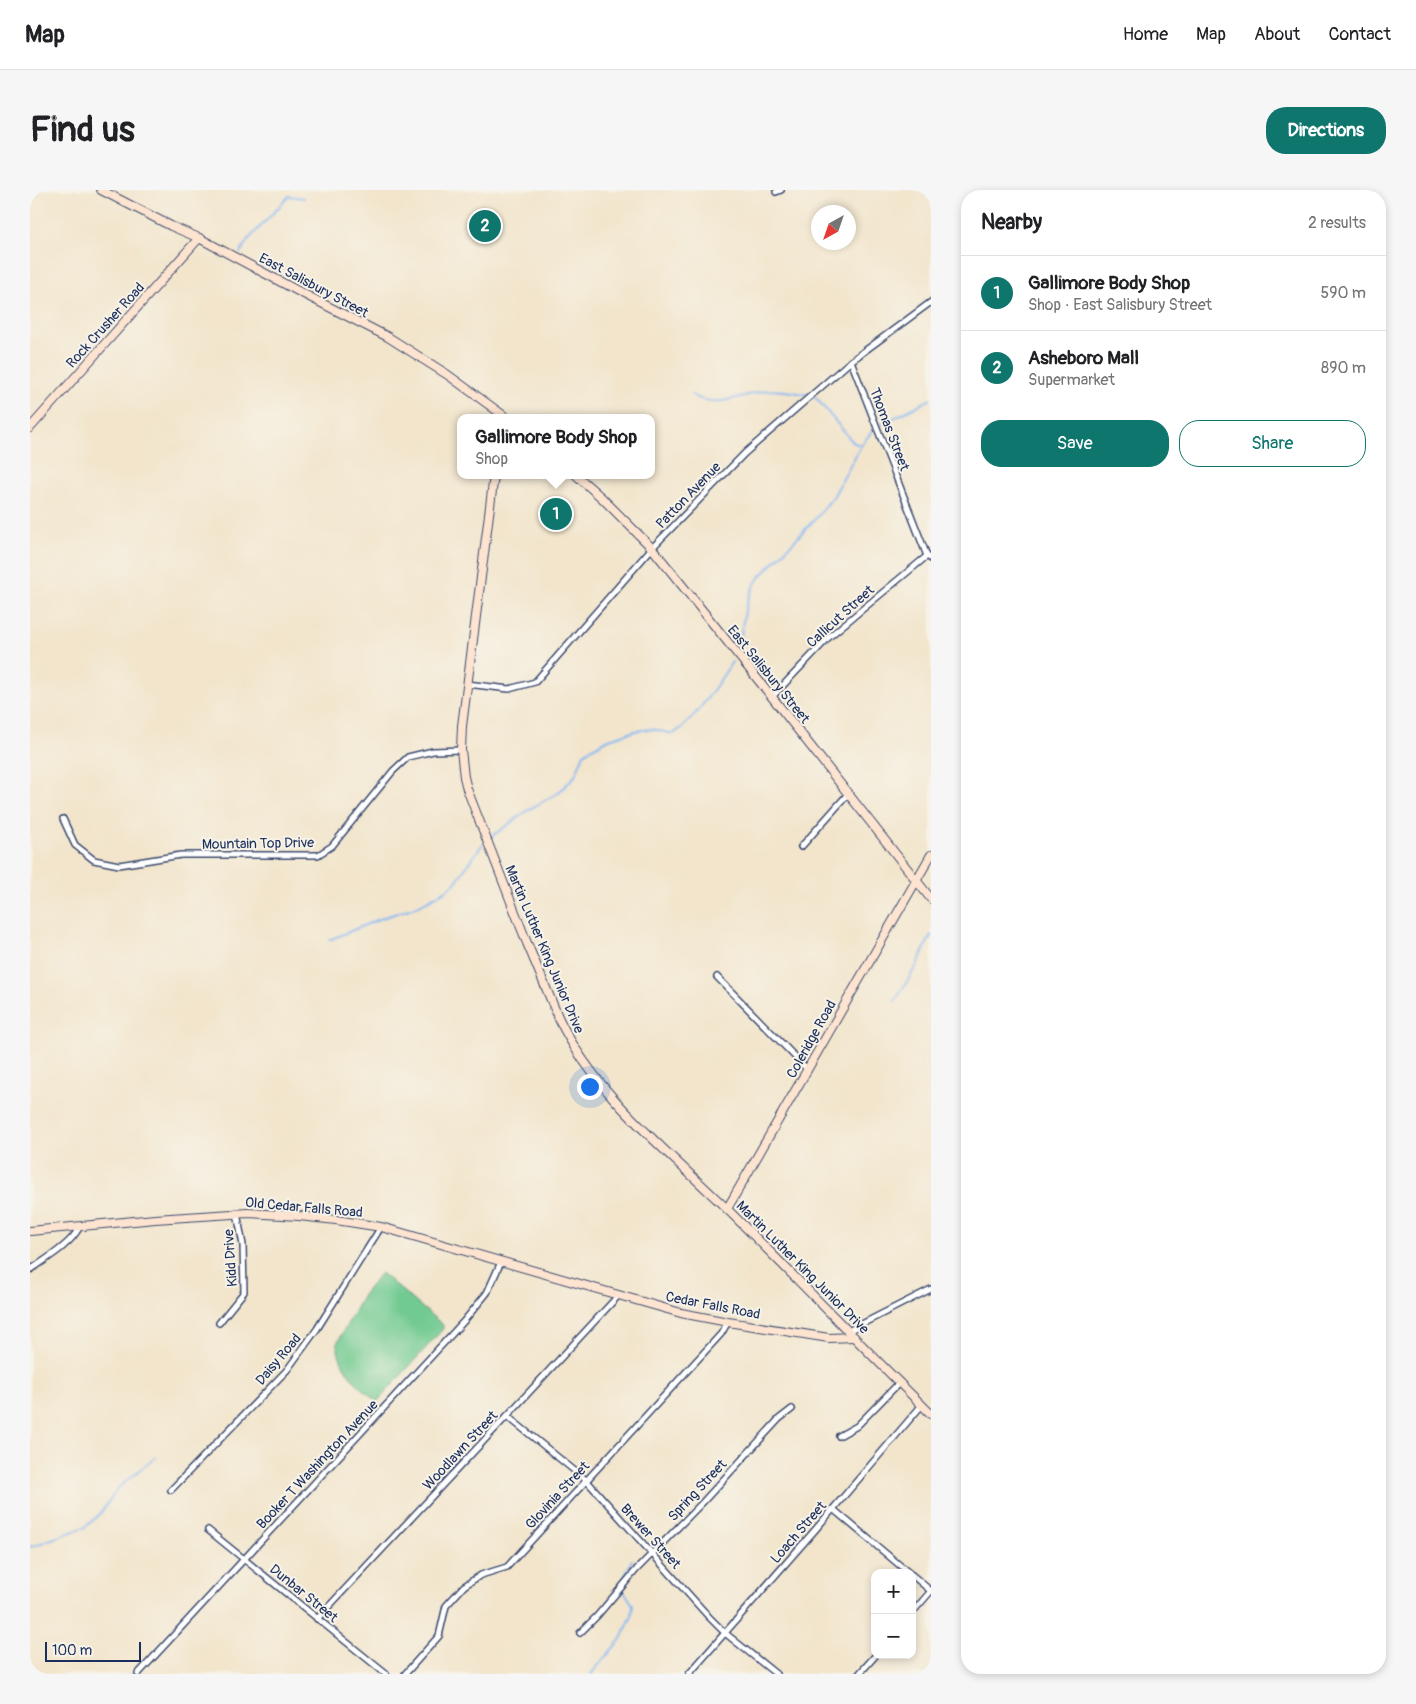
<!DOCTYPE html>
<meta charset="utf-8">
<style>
:root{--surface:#fff;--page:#f6f6f6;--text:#202124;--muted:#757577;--line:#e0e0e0;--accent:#0f766e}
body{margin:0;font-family:Pangolin,sans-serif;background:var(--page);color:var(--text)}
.controls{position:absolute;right:15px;bottom:15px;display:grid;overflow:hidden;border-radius:10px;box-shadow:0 2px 8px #0003}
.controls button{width:45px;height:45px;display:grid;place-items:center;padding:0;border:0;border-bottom:1px solid var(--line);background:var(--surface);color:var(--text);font:25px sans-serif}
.compass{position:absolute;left:781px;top:15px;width:45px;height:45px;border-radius:50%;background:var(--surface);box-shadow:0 2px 8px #0003;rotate:220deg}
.scale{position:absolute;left:15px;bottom:12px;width:96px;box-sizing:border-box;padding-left:5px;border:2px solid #1b2f5e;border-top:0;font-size:14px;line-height:18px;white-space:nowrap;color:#1b2f5e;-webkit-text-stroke:4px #f7f3e8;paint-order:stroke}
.you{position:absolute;left:559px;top:896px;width:18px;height:18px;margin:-12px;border:4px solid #fff;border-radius:50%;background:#1a73e8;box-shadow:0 0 0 8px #1a73e833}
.badge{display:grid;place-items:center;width:32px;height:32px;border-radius:50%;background:var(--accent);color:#fff;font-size:16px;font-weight:700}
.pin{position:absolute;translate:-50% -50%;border:2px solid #fff;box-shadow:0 1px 5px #0006}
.popup{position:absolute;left:427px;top:224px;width:198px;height:65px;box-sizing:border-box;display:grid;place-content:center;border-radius:10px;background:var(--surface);filter:drop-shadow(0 1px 4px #0005);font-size:16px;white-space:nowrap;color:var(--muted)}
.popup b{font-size:19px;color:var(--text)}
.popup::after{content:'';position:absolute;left:50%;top:100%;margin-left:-10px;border:10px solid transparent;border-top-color:var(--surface)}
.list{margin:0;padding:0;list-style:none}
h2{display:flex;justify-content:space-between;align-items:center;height:65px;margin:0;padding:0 20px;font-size:21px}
h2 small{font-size:16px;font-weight:400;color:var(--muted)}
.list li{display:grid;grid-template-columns:32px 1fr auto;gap:15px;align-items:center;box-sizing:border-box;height:75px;padding:0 20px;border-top:1px solid var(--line)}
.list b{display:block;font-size:19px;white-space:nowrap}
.list p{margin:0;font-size:16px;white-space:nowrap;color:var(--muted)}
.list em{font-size:16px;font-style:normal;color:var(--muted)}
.actions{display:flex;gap:10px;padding:15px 20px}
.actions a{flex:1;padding:11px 0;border:1px solid var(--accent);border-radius:20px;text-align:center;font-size:18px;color:var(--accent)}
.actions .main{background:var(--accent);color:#fff}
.map{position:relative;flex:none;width:901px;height:1484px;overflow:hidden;border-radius:20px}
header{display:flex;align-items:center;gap:30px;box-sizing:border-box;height:70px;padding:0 25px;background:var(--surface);border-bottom:1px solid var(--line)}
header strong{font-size:24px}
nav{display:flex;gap:28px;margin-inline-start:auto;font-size:18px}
.intro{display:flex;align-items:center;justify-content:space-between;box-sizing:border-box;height:120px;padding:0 30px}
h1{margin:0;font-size:35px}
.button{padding:12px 22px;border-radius:20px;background:var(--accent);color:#fff;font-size:18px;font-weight:700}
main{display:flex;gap:30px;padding:0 30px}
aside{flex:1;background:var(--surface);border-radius:20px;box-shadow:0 2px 8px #0003}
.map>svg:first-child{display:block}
.green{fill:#71ca90;stroke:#467c77}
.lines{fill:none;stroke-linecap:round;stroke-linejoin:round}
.stream{stroke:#86b7f2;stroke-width:2}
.street-casing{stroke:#3b4a6e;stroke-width:8}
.secondary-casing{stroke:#3b4a6e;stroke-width:10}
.street{stroke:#fff;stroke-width:5}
.secondary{stroke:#fde4d0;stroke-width:8}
.labels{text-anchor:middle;stroke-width:4;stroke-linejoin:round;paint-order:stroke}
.street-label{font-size:14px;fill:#1b2f5e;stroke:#f7f3e8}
</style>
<header>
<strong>Map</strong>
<nav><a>Home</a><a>Map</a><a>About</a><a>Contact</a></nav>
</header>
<div class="intro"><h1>Find us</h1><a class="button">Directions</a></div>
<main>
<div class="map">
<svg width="901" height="1484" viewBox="0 0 901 1484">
<rect width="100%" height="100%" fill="#f7f3e8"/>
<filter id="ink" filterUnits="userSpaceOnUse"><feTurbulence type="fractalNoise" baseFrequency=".02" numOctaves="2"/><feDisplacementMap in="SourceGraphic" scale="10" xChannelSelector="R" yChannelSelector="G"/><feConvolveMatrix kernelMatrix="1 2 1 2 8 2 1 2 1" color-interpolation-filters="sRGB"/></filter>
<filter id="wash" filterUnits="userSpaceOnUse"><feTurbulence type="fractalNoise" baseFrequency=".0096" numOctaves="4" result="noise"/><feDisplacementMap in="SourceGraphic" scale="20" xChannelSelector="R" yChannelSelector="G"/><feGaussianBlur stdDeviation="1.12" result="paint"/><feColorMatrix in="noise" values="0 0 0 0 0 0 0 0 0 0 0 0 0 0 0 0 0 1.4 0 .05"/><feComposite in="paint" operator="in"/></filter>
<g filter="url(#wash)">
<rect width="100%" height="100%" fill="#f2e5cc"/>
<!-- green -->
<path class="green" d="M351,1083L413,1135V1139L347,1212C329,1197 309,1179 307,1153L333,1105Z"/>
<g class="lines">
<!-- stream -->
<g class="stream">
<polyline points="210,63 217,51 259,6 274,8"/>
<path d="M662,205C685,219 710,206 733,201C744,199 758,201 768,203C775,204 781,205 786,208L821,250L826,254H832"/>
<polyline points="852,234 901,209"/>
<path d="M710,453C713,430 715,409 728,389L786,328L803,307L832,254L844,239"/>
<path d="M461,647L500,619L528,603L545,586L554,564L564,557L579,549L605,541L622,539L643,544C664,532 688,493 702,472"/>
<polyline points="299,750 352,728 388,716 417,700 425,693 452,655"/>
<polyline points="865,811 887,775 901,745"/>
<polyline points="0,1357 55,1337 70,1324 89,1297 126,1267"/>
<polyline points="592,1393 602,1370"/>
<polyline points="561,1484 591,1449 602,1426 603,1415 592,1398"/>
</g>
</g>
</g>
<g filter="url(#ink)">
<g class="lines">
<defs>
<g id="street">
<polyline points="746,2 751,0"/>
<polyline points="821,171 897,366 901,369"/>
<polyline points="437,494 479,499 505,492 622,358 715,263 821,171 901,112"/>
<polyline points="742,507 800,446 897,366"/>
<polyline points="33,629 45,655 64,670 89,675 151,665 288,665 302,656 363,581 378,567 403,561 431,560"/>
<polyline points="771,657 818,604"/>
<polyline points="687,787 778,880"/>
<path d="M0,1080C16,1069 42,1054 50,1036"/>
<polyline points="189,1133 214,1102 213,1055 207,1023"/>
<polyline points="818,1141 901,1099"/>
<polyline points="477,1226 556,1290 679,1427 695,1443 746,1484"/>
<polyline points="809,1246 827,1236 870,1192"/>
<polyline points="141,1300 257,1180 287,1139 351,1037"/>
<polyline points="803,1319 879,1383"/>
<polyline points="178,1340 356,1484"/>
<polyline points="882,1385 901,1401"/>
<polyline points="882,1423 901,1401"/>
<polyline points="287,1429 477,1226 588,1106"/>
<polyline points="550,1443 567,1426 607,1379 672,1313 749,1229 762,1219"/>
<polyline points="108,1484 434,1131 457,1103 471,1072"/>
<polyline points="375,1484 409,1446 416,1416 434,1396 451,1385 477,1377 691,1144 698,1132"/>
<polyline points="659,1484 785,1340 892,1215"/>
<polyline points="829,1484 846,1465"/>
</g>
<g id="secondary">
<polyline points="71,0 141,36 169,48 266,100 358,147 418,185 477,228"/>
<polyline points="0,238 169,48"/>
<path d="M464,285L432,536L431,560L434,587L437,599L497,753L529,829C566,906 638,961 698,1020C766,1087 832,1157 901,1224"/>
<polyline points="546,285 572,308 622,358 742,507 901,709"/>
<polyline points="697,1019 901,665"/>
<polyline points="0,1041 125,1029 218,1023 269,1026 306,1030 351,1037 369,1042 651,1123 698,1132 799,1148 824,1147"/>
</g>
</defs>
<!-- street casing -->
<use href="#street" class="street-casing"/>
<!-- secondary casing -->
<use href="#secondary" class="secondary-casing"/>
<!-- street -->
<use href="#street" class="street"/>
<!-- secondary -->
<use href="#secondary" class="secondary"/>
</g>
</g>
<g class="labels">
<!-- street labels -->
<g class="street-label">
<text transform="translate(284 95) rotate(28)" y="5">East Salisbury Street</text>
<text transform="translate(75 135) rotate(-48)" y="5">Rock Crusher Road</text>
<text transform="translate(860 239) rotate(69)" y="5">Thomas Street</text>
<text transform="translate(658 305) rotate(-46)" y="5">Patton Avenue</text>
<text transform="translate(810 426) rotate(-42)" y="5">Callicut Street</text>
<text transform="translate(739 484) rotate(51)" y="5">East Salisbury Street</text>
<text transform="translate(228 653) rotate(-1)" y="5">Mountain Top Drive</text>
<text transform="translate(515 759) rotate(67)" y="5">Martin Luther King Junior Drive</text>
<text transform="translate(781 849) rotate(-61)" y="5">Coleridge Road</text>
<text transform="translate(274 1017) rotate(5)" y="5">Old Cedar Falls Road</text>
<text transform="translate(200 1068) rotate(-94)" y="5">Kidd Drive</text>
<text transform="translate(773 1077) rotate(45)" y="5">Martin Luther King Junior Drive</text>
<text transform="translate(683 1115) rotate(11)" y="5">Cedar Falls Road</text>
<text transform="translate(248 1169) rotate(-50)" y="5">Daisy Road</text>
<text transform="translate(430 1260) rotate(-47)" y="5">Woodlawn Street</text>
<text transform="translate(287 1274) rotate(-47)" y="5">Booker T Washington Avenue</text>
<text transform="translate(667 1300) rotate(-47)" y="5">Spring Street</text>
<text transform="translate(527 1305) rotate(-47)" y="5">Glovinia Street</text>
<text transform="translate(768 1342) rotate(-49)" y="5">Loach Street</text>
<text transform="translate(621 1346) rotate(48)" y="5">Brewer Street</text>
<text transform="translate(274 1403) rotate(39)" y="5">Dunbar Street</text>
</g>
</g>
</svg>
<div class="controls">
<button>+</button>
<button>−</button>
</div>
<svg class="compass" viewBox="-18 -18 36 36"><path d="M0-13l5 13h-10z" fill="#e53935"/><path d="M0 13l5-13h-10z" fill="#757577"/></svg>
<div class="scale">100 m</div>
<div class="you"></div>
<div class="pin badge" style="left:526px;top:324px">1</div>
<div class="popup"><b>Gallimore Body Shop</b>Shop</div>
<div class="pin badge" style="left:455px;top:36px">2</div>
</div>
<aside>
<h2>Nearby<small>2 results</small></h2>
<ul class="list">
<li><span class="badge">1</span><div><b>Gallimore Body Shop</b><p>Shop · East Salisbury Street</p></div><em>590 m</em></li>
<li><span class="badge">2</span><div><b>Asheboro Mall</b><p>Supermarket</p></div><em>890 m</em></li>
</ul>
<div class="actions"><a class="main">Save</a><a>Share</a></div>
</aside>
</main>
